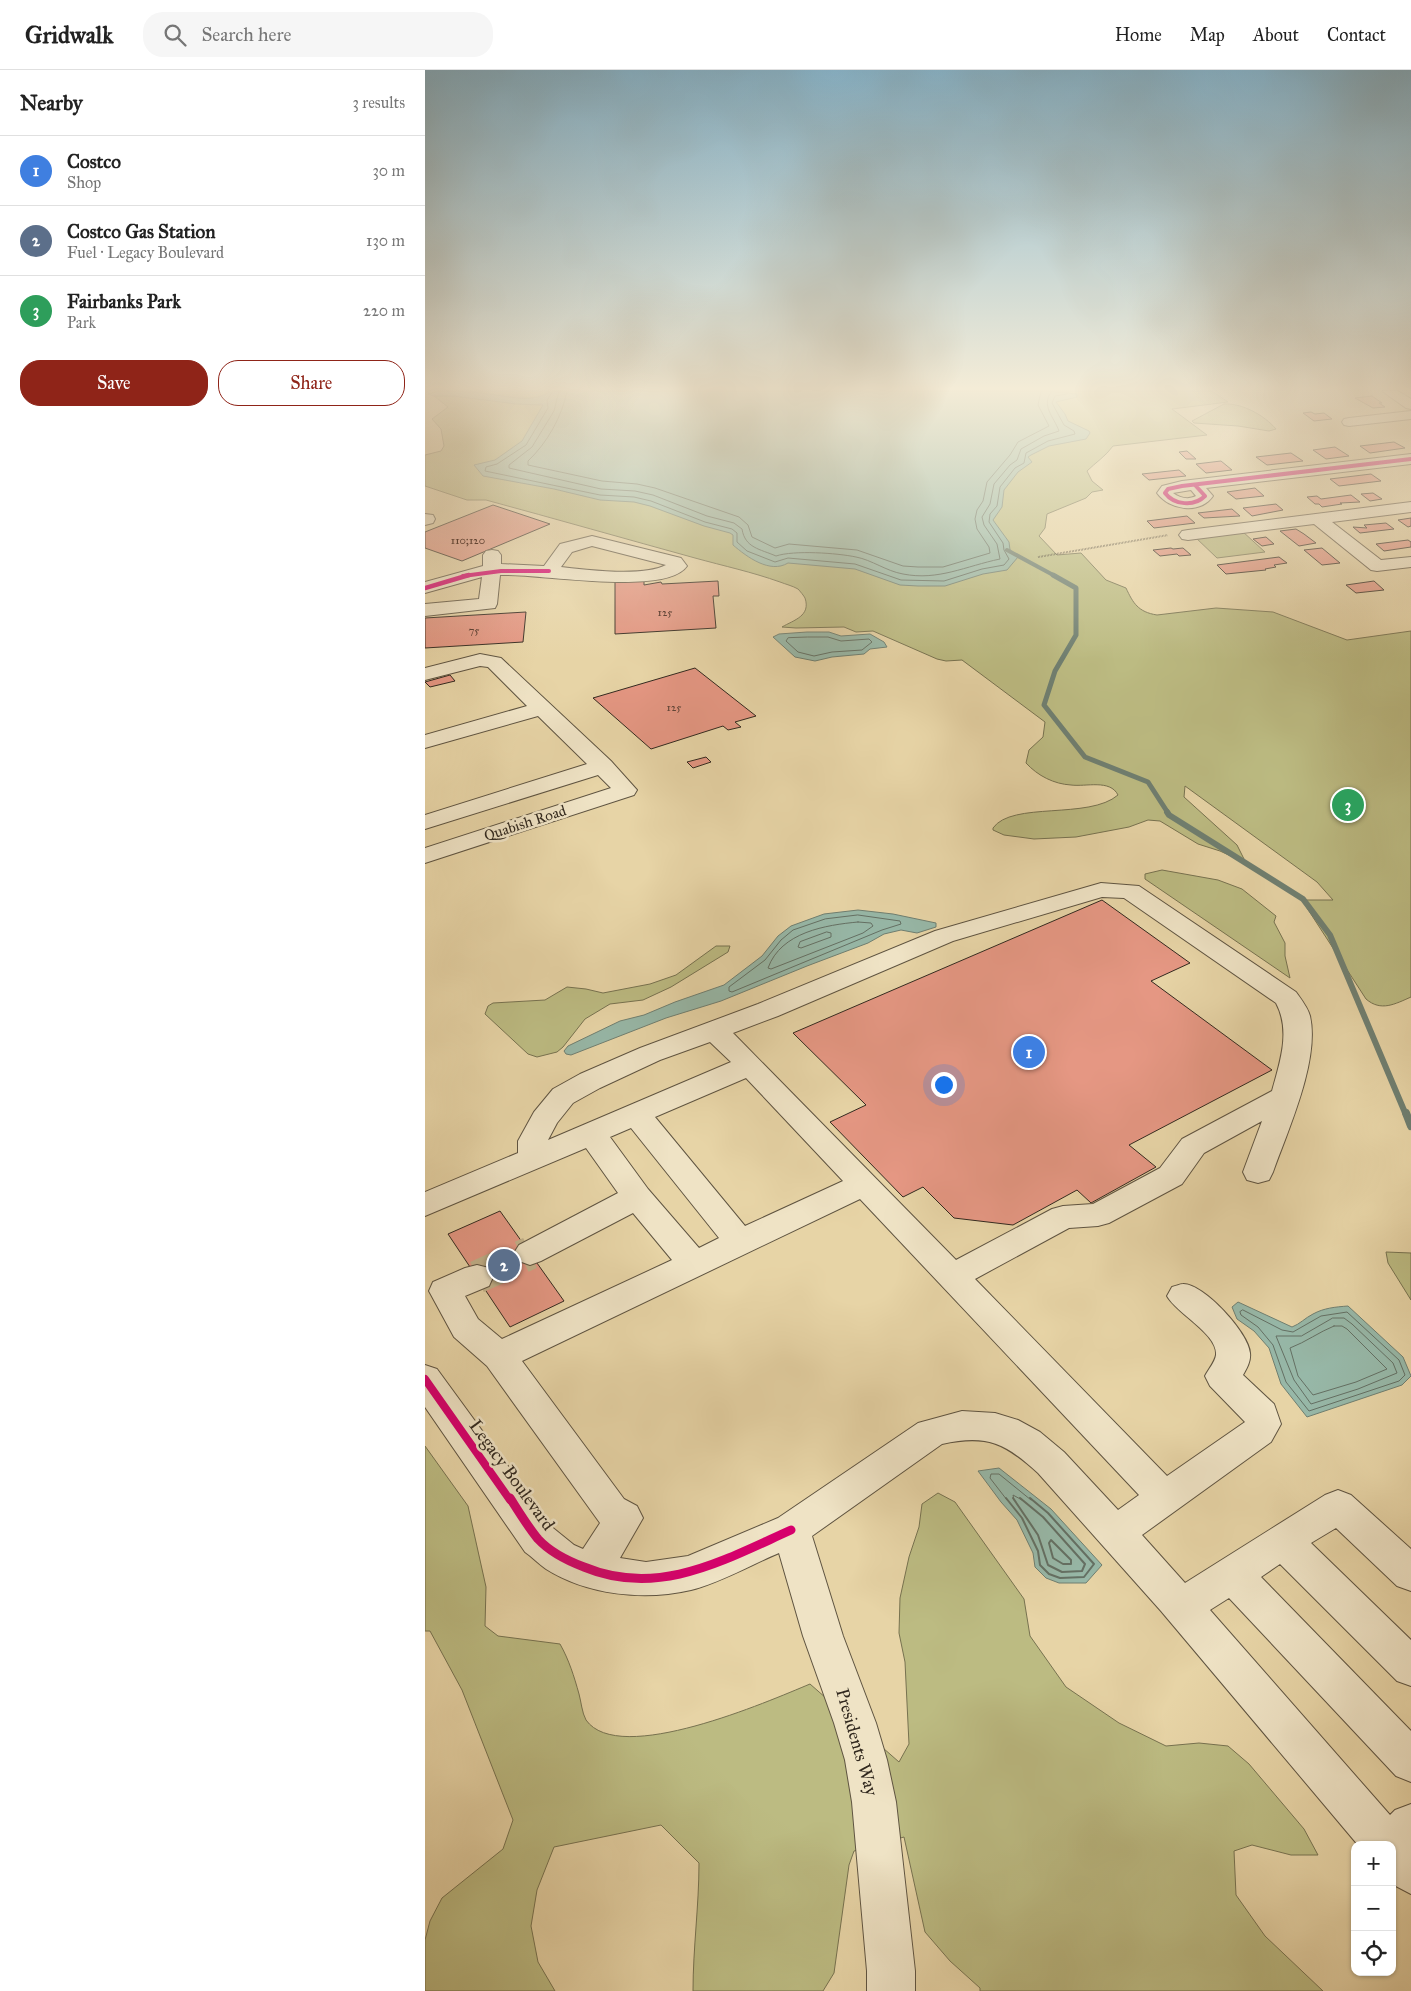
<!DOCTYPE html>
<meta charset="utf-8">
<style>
:root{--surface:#fff;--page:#f6f6f6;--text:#222;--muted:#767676;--line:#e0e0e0;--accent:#8f2418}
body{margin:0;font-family:"IM FELL Great Primer",serif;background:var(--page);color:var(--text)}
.controls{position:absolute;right:15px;bottom:15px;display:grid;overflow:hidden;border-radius:10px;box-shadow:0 1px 4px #0004}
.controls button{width:45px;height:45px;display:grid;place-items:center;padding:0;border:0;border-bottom:1px solid var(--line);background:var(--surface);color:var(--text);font:25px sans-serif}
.you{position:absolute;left:518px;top:1014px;width:18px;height:18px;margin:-12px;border:4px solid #fff;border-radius:50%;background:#1a73e8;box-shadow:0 0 0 8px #1a73e833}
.badge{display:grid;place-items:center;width:32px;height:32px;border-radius:50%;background:var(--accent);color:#fff;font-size:16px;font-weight:700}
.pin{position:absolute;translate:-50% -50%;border:2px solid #fff;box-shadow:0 1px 5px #0006}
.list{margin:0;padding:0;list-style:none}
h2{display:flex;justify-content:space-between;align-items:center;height:65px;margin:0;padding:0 20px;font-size:21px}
h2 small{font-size:16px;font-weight:400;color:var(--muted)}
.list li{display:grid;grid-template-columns:32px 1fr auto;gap:15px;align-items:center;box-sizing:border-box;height:70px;padding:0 20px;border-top:1px solid var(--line)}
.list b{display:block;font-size:19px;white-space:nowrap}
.list p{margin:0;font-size:16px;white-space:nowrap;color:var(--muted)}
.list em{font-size:16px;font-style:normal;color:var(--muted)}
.actions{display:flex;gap:10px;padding:15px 20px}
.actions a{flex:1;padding:11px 0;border:1px solid var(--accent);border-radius:20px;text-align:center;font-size:18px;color:var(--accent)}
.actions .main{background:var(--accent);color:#fff}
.icon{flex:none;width:28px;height:28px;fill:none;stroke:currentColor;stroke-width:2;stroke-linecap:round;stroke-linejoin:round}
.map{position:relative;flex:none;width:986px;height:1921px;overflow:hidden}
header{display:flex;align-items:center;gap:30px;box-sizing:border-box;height:70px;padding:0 25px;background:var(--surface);border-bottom:1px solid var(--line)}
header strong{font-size:24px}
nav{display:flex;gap:28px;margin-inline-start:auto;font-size:18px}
.search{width:350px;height:45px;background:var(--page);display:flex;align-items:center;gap:12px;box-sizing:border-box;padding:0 18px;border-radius:20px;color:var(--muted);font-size:19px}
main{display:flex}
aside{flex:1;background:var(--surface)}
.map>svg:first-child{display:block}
.green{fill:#bcbb82;stroke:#777250}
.water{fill:#97b8a8;stroke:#6f7f71}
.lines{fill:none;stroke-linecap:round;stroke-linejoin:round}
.shore-far1{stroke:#647064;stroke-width:1}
.shore{stroke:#647064;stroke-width:2}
.stream-far3{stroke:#6f7f71;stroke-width:4}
.stream-far2{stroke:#6f7f71;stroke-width:5}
.stream-far1{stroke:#6f7f71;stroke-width:6}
.stream{stroke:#6f7f71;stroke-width:8}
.building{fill:#e59783;stroke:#32291f}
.minor-tunnel{stroke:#c3b28b;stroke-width:33;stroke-dasharray:33 16;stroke-linecap:butt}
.minor-casing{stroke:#5f5441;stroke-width:2}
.path{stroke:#32291f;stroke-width:2;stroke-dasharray:0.5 1;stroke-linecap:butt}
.minor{fill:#efe3c5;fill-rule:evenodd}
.cycleway-far3-casing{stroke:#efe3c5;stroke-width:5.5}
.cycleway-far2-casing{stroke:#efe3c5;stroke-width:7}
.cycleway-far1-casing{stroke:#efe3c5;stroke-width:11}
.cycleway-casing{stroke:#efe3c5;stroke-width:12}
.cycleway-far3{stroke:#d6006c;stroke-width:4}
.cycleway-far2{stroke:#d6006c;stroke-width:4.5}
.cycleway-far1{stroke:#d6006c;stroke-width:8}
.cycleway{stroke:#d6006c;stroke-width:9}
.labels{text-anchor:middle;stroke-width:5;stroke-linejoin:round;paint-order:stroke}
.far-number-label{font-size:11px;fill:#5f4438}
.street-label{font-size:15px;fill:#32291f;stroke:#efe3c5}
.near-street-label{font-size:18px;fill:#32291f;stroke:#efe3c5}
</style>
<header>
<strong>Gridwalk</strong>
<div class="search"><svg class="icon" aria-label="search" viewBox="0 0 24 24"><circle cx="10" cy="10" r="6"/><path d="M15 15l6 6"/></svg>Search here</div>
<nav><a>Home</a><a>Map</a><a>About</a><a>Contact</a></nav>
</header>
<main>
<aside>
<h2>Nearby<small>3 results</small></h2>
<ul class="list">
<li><span class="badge" style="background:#3f7fe0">1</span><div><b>Costco</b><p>Shop</p></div><em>30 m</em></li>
<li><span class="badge" style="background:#5c6f8a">2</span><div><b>Costco Gas Station</b><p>Fuel · Legacy Boulevard</p></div><em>130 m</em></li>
<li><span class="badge" style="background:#2e9e5b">3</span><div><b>Fairbanks Park</b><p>Park</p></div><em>220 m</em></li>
</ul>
<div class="actions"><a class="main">Save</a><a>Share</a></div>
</aside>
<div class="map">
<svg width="986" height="1921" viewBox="0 0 986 1921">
<rect width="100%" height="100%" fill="#e7d4a6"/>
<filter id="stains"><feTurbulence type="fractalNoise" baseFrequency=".004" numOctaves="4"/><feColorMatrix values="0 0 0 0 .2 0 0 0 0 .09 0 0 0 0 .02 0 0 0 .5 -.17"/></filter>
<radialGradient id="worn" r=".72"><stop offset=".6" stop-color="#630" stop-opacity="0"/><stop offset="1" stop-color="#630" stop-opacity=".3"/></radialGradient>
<!-- green -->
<g class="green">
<path d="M30,321H787L803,332L747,339L782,365L688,376C681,386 670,393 662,401L667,411L678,420L667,422L661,428L622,444L620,458L614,466L632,485L656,483L681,510L701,518C708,533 713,542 732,545L791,538L848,542L922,570L986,561V927C970,934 956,942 941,929L882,838L881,830H908L892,812L760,716L759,727L812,775L821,793L795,781L773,774L735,751L723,750L704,757L651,767L609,769L579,765L568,760V758C587,731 664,750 693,725C685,709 661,717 646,715C629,714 613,706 601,693L604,680L618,667L620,652L537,590L521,591L512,589L448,561L431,562L419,557L371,558L357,557C369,550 386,546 380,528C379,526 375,521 373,519C368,516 360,514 355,512C327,502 299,496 270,488C201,469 131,449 61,430H42L0,416V385L16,381L19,376L16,359L7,349L23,337L9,326H28L58,329L56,324Z"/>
<path d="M799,334C817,333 839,345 851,359L844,361L813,356L769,353L767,351Z"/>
<polygon points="817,461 840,482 792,488 770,467"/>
<polygon points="737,800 793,810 817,819 851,846 849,852 860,873 860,886 865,908 720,809 720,804"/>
<polygon points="291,876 305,876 303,882 246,917 218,930 185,934 160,949 138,977 132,982 112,987 103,984 60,944 63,936 68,933 120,930 142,917 161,919 178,923 225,914 251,905"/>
<polygon points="961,1182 986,1183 986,1230 963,1193"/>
<path d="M0,1376L43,1436L61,1517L60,1556L73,1566L135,1574C144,1590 149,1606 154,1624C156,1631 157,1643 161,1650C194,1697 344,1631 385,1614L474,1692L484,1674L480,1592L474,1563L475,1528L484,1487L494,1457L497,1434L513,1423L530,1432L599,1529L605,1566L641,1617L694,1653L741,1676L774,1673L803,1676L824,1694L879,1759L893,1785H866L827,1775L809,1781L811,1825L840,1866L898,1921H555V1918L525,1891L500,1862L479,1767L429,1781L424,1795L409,1903L398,1921H268C268,1878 274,1836 274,1793L236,1755L129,1777L112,1820L106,1856L113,1892L130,1921H0V1870L5,1851L17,1828L78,1779L88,1750L37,1620L5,1561H0Z"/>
</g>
<!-- water -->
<g class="water">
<path d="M15,321C33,321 53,322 70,325C88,327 109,333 126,321H621L652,324V327L631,332L640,344L643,351L664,361L665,363L661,369L624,376L606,385L603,387L607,392L593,402L579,420L577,437L568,450L584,472L585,480L593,487L582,500L558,504L520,516H493L475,515L430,499L363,493C345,504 322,487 308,475V465L305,463L279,456L225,436L209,432L175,430L129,419L58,406L49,395L70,390L97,371L118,335L91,334L28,326H9L3,324Z"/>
<polygon points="382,562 404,562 416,566 445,564 459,572 462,577 445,579 439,584 407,587 390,591 370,587 348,567 354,564"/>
<polygon points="433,840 468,844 511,853 511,857 492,863 476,860 459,864 443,873 382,896 296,931 241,948 146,985 141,984 139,981 143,976 195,951 219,945 250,932 299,915 337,886 353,866 366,856 399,844"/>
<path d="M813,1232L867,1257C875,1254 880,1248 888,1244C899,1238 910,1237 923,1236L978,1287L986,1306L977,1315L882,1347L856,1314L844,1278L829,1261L812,1249L807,1237Z"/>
<polygon points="574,1398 626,1439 677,1495 661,1513 634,1513 621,1508 610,1497 608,1483 592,1450 576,1432 553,1401"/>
</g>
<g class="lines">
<!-- shore-far1 -->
<g class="shore-far1">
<polyline points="128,321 122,330 123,338 101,375 72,394 61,397 60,401 175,425 209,427 226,431 280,452 307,459 312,463 312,472 322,481 350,492 363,488 430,494 476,510 519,511 557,499 579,495 584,489 579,480 578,473 564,452 565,444 572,436 575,417 590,398 599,393 601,383 623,371 650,364 649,361 639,355 627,333 630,326 642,324 644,321"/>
<path d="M134,321L129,341L107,377L84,395V398L176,419L210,421L228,425L282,446L309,453L317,459C320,478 335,479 351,486C369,480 412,483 431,487C447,490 461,501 478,504C513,511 541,496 575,489L572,474L559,455L557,447L565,434L569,414L585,395L592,390L596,379L619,366L634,361C629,347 615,335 627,321"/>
<path d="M142,321C137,347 122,373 103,391V395L177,411L212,414L230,418L314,447L323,455L327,467L350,478L364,474L432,480L478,496L493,497H518L565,483L564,477L552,459L550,449L552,440L558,431L562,412L585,385L593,372L624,356L613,335L616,321"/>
<polygon points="383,567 403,567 416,571 444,569 447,572 437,580 407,582 389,586 373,582 361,571 363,568"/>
<polygon points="433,845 475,851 476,854 457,860 307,922 304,921 304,917 340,890 356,870 368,860 400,849"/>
<path d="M433,852L446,853L448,856L438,863L346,899L343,898C356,862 401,855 433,852Z"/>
<polygon points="402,862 406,863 406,867 376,878 373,877 375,872"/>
<polygon points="818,1240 857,1260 868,1262 896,1246 922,1242 974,1290 980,1305 974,1311 884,1341 861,1312 848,1275 833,1257 816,1245 815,1242"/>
<polygon points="908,1248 919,1248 927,1254 968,1293 972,1303 933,1319 886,1334 869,1310 851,1266 876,1266"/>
<path d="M909,1256H917L922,1259L962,1299L931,1312L888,1325L873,1306L865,1278C881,1272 894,1262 909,1256Z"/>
<polyline points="582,1430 565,1408 566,1404 574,1404 606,1430"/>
<polyline points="589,1430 588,1425 597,1430"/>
</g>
<!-- shore -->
<g class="shore">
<polyline points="581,1428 597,1448 613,1481 615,1495 624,1504 635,1508 659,1507 669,1494 623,1443 605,1428"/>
<polyline points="588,1428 613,1465 623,1495 637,1502 657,1501 660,1494 618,1447 595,1428"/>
<polygon points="626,1470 646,1490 646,1494 638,1494 628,1488 624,1473"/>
</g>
<!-- stream-far3 -->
<polyline class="stream-far3" points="582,480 630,506"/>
<!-- stream-far2 -->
<polyline class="stream-far2" points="628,505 651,518 651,565 630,601 619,635 660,687 723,712 743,743"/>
<!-- stream-far1 -->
<polyline class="stream-far1" points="742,742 744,745 878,829 905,865 981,1045"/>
<!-- stream -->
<polyline class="stream" points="981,1043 986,1056"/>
</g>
<!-- building -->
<g class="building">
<polygon points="947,326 957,333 954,333 960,337 948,338 930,328"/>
<polygon points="886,342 890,344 899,343 907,349 889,351 878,343"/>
<polygon points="969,372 980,378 945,383 935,376"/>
<polygon points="910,377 924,386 901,389 888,380"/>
<polygon points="762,381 771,389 761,389 754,382"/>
<polygon points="866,383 878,391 842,395 831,387"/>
<polygon points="796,391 807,400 781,403 771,394"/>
<polygon points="754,400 761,406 724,410 717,404"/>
<polygon points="946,404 956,411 914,416 905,409"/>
<polygon points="830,418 839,426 811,429 802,422"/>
<polygon points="948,423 957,429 945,431 936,424"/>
<polygon points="926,425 935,432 915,433 917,434 897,437 894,434 890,434 882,427 892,426 896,429"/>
<polygon points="851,434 858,440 827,446 818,438"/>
<polygon points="68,435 125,454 37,491 0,478 0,462"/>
<polygon points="807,439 815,446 779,448 773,443"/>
<polygon points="762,446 770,453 729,458 722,451"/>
<polygon points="986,448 986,456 983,457 973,450"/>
<polygon points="961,453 969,459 935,463 928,457 942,458 939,455"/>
<polygon points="871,459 879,464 891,473 874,476 855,461"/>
<polygon points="841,467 849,474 837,476 828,469"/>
<polygon points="983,470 986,472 986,477 959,481 951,474"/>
<polygon points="746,478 748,479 758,478 766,485 754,486 752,484 735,486 728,480"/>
<polygon points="897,478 915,493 897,495 879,480"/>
<polygon points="854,487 862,493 849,495 851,497 840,499 841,500 801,504 792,495"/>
<polygon points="219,508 219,515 236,512 237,514 293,511 294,526 288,526 291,558 190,564 190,510"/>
<polygon points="949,511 959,520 931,523 921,515"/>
<polygon points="101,542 98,572 0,578 0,548"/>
<polygon points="270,598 331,646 310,652 316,657 303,660 298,656 226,679 168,628"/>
<polygon points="25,605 30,611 5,617 0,612"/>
<polygon points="281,687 286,692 268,698 262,692"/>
<polygon points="677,830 765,893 726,911 847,1000 704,1075 731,1097 666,1133 652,1120 588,1155 529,1148 498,1117 478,1127 405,1052 441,1035 368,963"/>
<polygon points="75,1141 139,1231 85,1257 23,1164"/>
</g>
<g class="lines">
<!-- minor-tunnel -->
<polyline class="minor-tunnel" points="52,1207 105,1183"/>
<defs>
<g id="minor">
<polygon points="957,321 973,321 986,329 986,339 981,338"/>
<polygon points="986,341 986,349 924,356 919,355 917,352 919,349 924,348"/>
<path d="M986,384V394L781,418L788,426C775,445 744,440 732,423L737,416L757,411ZM766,420L771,426C763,430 755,428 748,423Z"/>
<polygon points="986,432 986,442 907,452 956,490 986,487 986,497 952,501 946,500 889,454 763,470 757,469 754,465 757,461 763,460"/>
<polygon points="0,444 8,445 10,449 8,453 0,455"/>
<path d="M167,466L256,488L262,496C241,527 112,503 75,505L72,534L70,538L0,546V534L54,529L57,507L0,523V512L58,496V485L61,481L67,480L73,481L76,485V494L119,496L135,474ZM167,476L241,495C218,507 162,500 136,497L147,482Z"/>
<polygon points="55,584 76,588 186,691 212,720 209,725 0,793 0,778 186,718 173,705 0,759 0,745 162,694 113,646 0,678 0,665 102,636 63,597 55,596 0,610 0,598"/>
<path d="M676,813L714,816L871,922C876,929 883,938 885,946C895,990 863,1060 848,1102L844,1110L833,1113L822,1110L818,1102L837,1051L779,1083L757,1114L684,1153L673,1156L644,1158L550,1209L742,1406L820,1352L785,1316L780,1306C783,1300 790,1292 791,1285C793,1264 752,1244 742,1226L747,1217C751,1216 755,1214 758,1214C778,1213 824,1263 825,1283C826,1291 822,1298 818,1305L849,1334L856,1354L846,1372L717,1465L760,1513L900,1425L913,1420L926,1425L986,1479V1521L972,1516L911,1458L886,1473L986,1570V1616L972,1611L855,1494L836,1507L986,1661V1712L971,1706L804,1528L785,1540L965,1745L970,1740L986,1734V1824L967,1814V1775H933L736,1541L613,1403C580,1373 562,1364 517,1374L387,1466L418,1566L451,1653L462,1690L471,1732L490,1901V1921H442V1901L427,1732L420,1690L409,1653L378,1566L354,1483C328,1494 292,1514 266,1520C219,1531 162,1525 121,1499C114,1494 107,1487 100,1482L0,1337V1295L12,1299L128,1458L149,1475L158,1479L175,1453L62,1296L29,1267L4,1221L8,1212L40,1198L52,1195L64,1198L68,1207L64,1216L40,1226L53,1249L77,1269L247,1190L208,1143L116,1191L105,1195L94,1191L89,1183L94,1175L193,1123L161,1078L0,1146V1122L93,1083V1071L109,1042L128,1019L155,1004L215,978L333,934L510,861ZM677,827L699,828L851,933C866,961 855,992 847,1021L757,1069L735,1098L668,1134L638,1136L627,1139L531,1190L308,963L353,946L528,871ZM285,972L306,992L123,1070L132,1053L148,1033L175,1018L235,990ZM321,1008L418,1111L320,1156L230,1047ZM206,1058L294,1168L274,1178L223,1119L185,1067ZM435,1129L714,1425L693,1440L639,1382L615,1362L593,1350L570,1343L537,1341L493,1353L353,1448L263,1486L221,1492L195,1488L218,1448L212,1436L199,1429L97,1291Z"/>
</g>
</defs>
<!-- minor casing -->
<use href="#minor" class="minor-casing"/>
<!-- path -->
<polyline class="path" points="613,487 743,465"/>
<!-- minor -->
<use href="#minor" class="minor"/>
<defs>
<g id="cycleway-far3">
<path d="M770,415L780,426C769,437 749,435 740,423L743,419L757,416L986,389"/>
<polyline points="38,506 76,501 124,501"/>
</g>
<polyline id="cycleway-far2" points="0,518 44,505"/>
<polyline id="cycleway-far1" points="0,1309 85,1430"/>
<path id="cycleway" d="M85,1428C94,1442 103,1457 113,1469C125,1482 143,1491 159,1497C233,1528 299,1490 366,1460"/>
</defs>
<!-- cycleway-far3 casing -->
<use href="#cycleway-far3" class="cycleway-far3-casing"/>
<!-- cycleway-far2 casing -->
<use href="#cycleway-far2" class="cycleway-far2-casing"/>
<!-- cycleway-far1 casing -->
<use href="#cycleway-far1" class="cycleway-far1-casing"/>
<!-- cycleway casing -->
<use href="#cycleway" class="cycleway-casing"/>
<!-- cycleway-far3 -->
<use href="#cycleway-far3" class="cycleway-far3"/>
<!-- cycleway-far2 -->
<use href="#cycleway-far2" class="cycleway-far2"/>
<!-- cycleway-far1 -->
<use href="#cycleway-far1" class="cycleway-far1"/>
<!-- cycleway -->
<use href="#cycleway" class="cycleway"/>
</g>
<!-- sky -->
<linearGradient id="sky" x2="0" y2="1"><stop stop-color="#87b6ce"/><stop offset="0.54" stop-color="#f4ecd7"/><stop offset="1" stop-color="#f4ecd7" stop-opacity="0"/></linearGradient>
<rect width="986" height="590" fill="url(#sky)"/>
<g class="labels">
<!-- far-number labels -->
<g class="far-number-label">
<text x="43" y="474">110;120</text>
<text x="240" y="546">125</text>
<text x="49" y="564">75</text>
<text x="249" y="641">125</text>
</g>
<!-- street labels -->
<g class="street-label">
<text transform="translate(100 753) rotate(-18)" y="5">Quabish Road</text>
</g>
<!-- near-street labels -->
<g class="near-street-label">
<text transform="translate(87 1405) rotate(54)" y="6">Legacy Boulevard</text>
<text transform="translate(432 1672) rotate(74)" y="6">Presidents Way</text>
</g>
</g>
<rect width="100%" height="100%" filter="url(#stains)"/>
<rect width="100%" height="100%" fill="url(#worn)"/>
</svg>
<div class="controls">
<button>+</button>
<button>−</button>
<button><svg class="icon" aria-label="locate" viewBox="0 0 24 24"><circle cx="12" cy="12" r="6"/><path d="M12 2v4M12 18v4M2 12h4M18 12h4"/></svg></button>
</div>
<div class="you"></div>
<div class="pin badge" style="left:604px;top:982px;background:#3f7fe0">1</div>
<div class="pin badge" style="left:79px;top:1195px;background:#5c6f8a">2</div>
<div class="pin badge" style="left:923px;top:735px;background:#2e9e5b">3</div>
</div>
</main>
